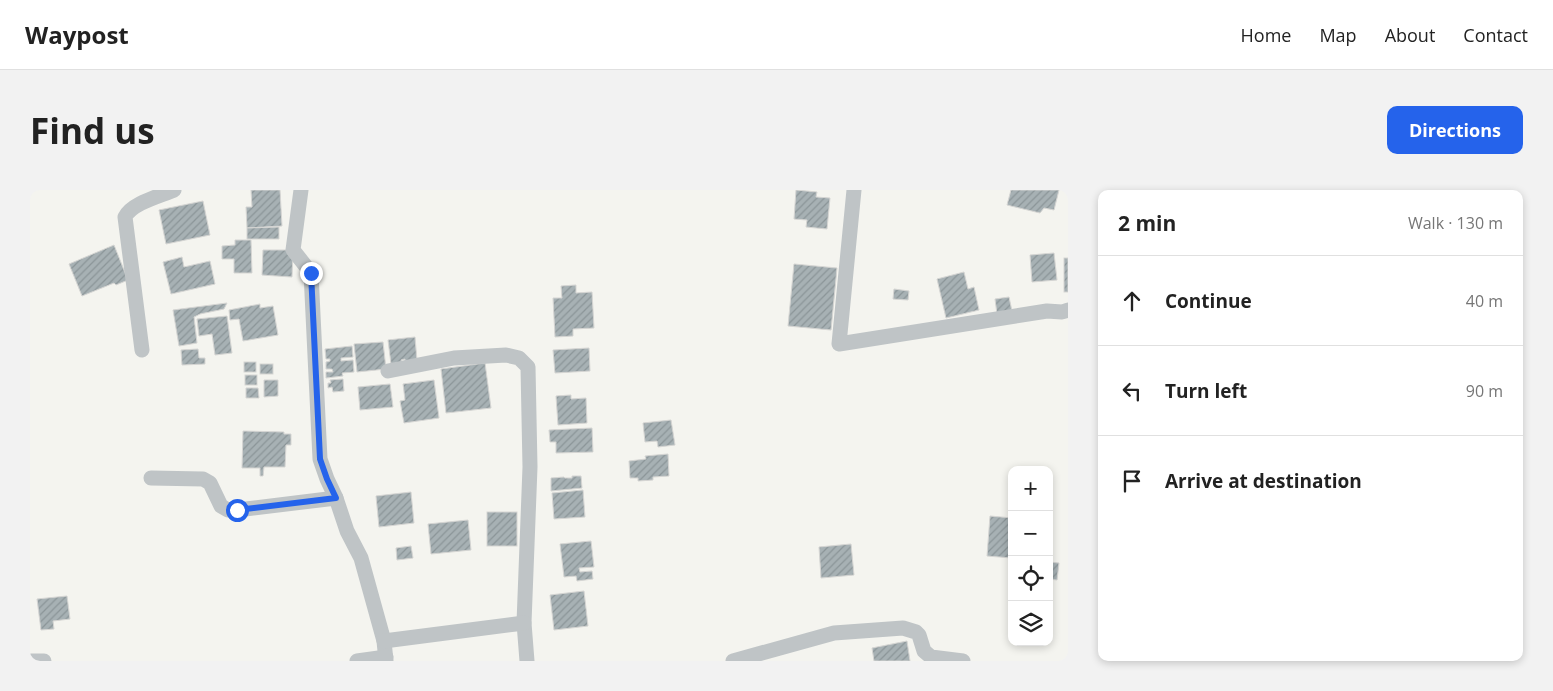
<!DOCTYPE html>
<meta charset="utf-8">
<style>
:root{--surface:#fff;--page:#f2f2f2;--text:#222;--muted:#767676;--line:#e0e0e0;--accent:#2563eb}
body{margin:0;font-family:"Open Sans",sans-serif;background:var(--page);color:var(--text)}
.controls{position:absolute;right:15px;bottom:15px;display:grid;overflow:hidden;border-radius:10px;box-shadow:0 2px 8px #0003}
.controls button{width:45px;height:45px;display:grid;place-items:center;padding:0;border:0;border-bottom:1px solid var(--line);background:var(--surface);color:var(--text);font:25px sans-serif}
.stop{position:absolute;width:15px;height:15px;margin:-11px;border:4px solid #2563eb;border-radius:50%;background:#fff}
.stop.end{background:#2563eb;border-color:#fff;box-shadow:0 1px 5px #0008}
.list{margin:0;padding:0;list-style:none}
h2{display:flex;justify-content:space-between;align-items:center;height:65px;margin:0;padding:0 20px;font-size:21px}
h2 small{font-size:16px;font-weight:400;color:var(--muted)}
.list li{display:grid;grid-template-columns:32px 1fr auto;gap:15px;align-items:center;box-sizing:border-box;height:90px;padding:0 20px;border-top:1px solid var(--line)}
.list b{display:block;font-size:19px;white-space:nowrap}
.list em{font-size:16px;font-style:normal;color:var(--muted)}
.icon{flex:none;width:28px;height:28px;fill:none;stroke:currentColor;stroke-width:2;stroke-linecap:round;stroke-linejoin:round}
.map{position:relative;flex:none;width:1038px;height:471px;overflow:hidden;border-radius:10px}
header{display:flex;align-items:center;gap:30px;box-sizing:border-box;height:70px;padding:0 25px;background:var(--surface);border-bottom:1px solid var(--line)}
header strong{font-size:24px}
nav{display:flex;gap:28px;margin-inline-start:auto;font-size:18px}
.intro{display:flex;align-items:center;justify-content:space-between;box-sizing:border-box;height:120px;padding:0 30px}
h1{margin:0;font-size:35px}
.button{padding:12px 22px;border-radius:10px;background:var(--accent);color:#fff;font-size:18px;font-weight:700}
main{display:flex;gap:30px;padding:0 30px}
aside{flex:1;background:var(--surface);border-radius:10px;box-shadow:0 2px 8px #0003}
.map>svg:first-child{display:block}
.building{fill:url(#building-hatch);stroke:#d5d5d3}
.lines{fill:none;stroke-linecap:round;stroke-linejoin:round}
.street{stroke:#bfc4c6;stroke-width:15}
.route{stroke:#2563eb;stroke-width:6}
</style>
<header>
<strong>Waypost</strong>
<nav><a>Home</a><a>Map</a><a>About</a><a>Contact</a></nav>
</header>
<div class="intro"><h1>Find us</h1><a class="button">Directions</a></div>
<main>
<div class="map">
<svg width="1038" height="471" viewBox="0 0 1038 471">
<defs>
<pattern id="building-hatch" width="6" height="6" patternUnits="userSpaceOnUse" patternTransform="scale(1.25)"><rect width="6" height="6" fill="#a7b1b4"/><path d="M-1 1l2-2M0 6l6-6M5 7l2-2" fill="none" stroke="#8b9598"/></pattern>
</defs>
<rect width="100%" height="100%" fill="#f4f4ef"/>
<!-- building -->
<g class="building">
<polygon points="221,0 250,0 252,36 217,38 216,17 222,17"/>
<polygon points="766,0 787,2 786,7 800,8 797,39 776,37 777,30 764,29"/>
<polygon points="981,0 1029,0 1024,20 1014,18 1010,23 977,15"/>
<polygon points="173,11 180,45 136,54 129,20"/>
<polygon points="249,37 249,49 217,49 217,38"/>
<polygon points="205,50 221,50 222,83 204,83 204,69 192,69 192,56 205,55"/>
<polygon points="84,55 98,90 86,95 84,93 52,106 39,74"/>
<polygon points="233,60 263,60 262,87 232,85"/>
<polygon points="1024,63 1027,90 1002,92 1000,65"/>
<polygon points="152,67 154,77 180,71 185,94 141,104 133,72"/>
<rect x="1034" y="68" width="4" height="34"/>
<polygon points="764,74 807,78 801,140 758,136"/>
<polygon points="934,82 938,99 944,97 949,120 916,128 907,89"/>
<polygon points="546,95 546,103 562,102 564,138 543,139 543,146 525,147 523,108 532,108 531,96"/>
<polygon points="864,99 879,101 878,110 863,109"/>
<polygon points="979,107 982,121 967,124 965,109"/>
<polygon points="197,113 194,119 170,124 164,127 167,153 149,156 143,120"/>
<polygon points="230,114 230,118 243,116 248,145 213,151 209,129 200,130 199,120"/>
<polygon points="197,126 202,163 185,165 182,144 169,146 167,129"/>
<polygon points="385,147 387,171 375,173 375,169 371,170 372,173 361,174 358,150"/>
<polygon points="353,152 356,179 327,182 324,154"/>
<polygon points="322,156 323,167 311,168 311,171 323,170 324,182 312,183 313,186 296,188 296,182 303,182 302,179 296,179 296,172 300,171 300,169 296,169 295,159"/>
<polygon points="559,158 560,181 525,183 523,160"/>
<polygon points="168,159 169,168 175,168 175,174 152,175 151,160"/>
<rect x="214" y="172" width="12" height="10"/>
<polygon points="455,173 461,218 416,223 411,179"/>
<rect x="230" y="174" width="13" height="10"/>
<rect x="215" y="185" width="12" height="10"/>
<polygon points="313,189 314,201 303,202 302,197 298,198 298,193 301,193 300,190"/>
<polygon points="234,190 248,190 248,206 234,207"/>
<polygon points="404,190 409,228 374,233 370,211 375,210 373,194"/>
<polygon points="360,194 363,217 330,220 328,197"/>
<polygon points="216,198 228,198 229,208 216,208"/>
<polygon points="541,205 541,209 556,208 557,233 528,235 526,206"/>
<polygon points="641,230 645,255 628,257 627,251 615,252 613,233"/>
<polygon points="562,238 563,262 526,263 526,252 520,252 519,240"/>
<polygon points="213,241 254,242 254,244 261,244 261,255 256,255 255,277 234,277 233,286 230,286 230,278 212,278"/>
<polygon points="638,264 639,286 623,287 623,290 608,291 608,288 600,288 599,271 616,269 615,266"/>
<polygon points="542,286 551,286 552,298 521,301 521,288 534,287 535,288 542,288"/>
<polygon points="553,300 555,327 524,329 522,303"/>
<polygon points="381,302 384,333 349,337 346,306"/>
<rect x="457" y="322" width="30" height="34"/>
<polygon points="960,326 982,328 982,368 957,366"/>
<polygon points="438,330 441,360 401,364 398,334"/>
<polygon points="561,351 564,377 549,378 550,382 562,381 563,389 547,391 546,386 534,387 530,354"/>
<polygon points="821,354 824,385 791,388 789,357"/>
<polygon points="381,356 383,368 367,370 366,358"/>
<polygon points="1019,372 1029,373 1027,390 1019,389"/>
<polygon points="554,401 558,436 524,440 520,405"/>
<polygon points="37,406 40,429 23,431 24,439 11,440 7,409"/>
<polygon points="877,451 880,471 844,471 842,458"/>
</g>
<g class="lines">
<!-- street -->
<g class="street">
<polyline points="271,0 263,60 281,83 290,269 297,289 306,308 317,341 331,368 354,451 356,471"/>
<polyline points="824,0 809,154 1017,121 1032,122 1038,120"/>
<path d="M112,160L95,27C102,13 130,6 144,0"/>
<polyline points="358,181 424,168 476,165 489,168 498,177 500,277 494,433 497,471"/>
<polyline points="121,288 173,289 180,293 191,316 198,320 207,320 306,308"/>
<polyline points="354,451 494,433"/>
<polyline points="0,471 14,471"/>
<polyline points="327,471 356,467"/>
<polyline points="703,471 804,443 873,438 886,442 889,445 894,461 901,467 933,471"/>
</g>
</g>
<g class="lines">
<!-- route -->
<polyline class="route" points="207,320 306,308 297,289 290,269 281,83"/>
</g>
</svg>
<div class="controls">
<button>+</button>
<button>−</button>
<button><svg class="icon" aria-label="locate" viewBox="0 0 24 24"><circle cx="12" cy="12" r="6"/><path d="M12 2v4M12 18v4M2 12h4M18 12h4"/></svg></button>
<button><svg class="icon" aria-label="layers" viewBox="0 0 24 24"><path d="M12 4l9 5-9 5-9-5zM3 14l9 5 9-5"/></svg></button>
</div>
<div class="stop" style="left:207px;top:320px"></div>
<div class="stop end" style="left:281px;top:83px"></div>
</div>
<aside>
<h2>2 min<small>Walk · 130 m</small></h2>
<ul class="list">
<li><svg class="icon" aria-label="ahead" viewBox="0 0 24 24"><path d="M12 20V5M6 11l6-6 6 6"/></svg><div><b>Continue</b></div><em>40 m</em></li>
<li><svg class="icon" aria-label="left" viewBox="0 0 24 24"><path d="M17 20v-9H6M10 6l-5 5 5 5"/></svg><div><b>Turn left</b></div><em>90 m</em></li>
<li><svg class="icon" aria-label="arrive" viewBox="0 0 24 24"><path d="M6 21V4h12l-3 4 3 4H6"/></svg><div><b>Arrive at destination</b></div></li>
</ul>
</aside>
</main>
